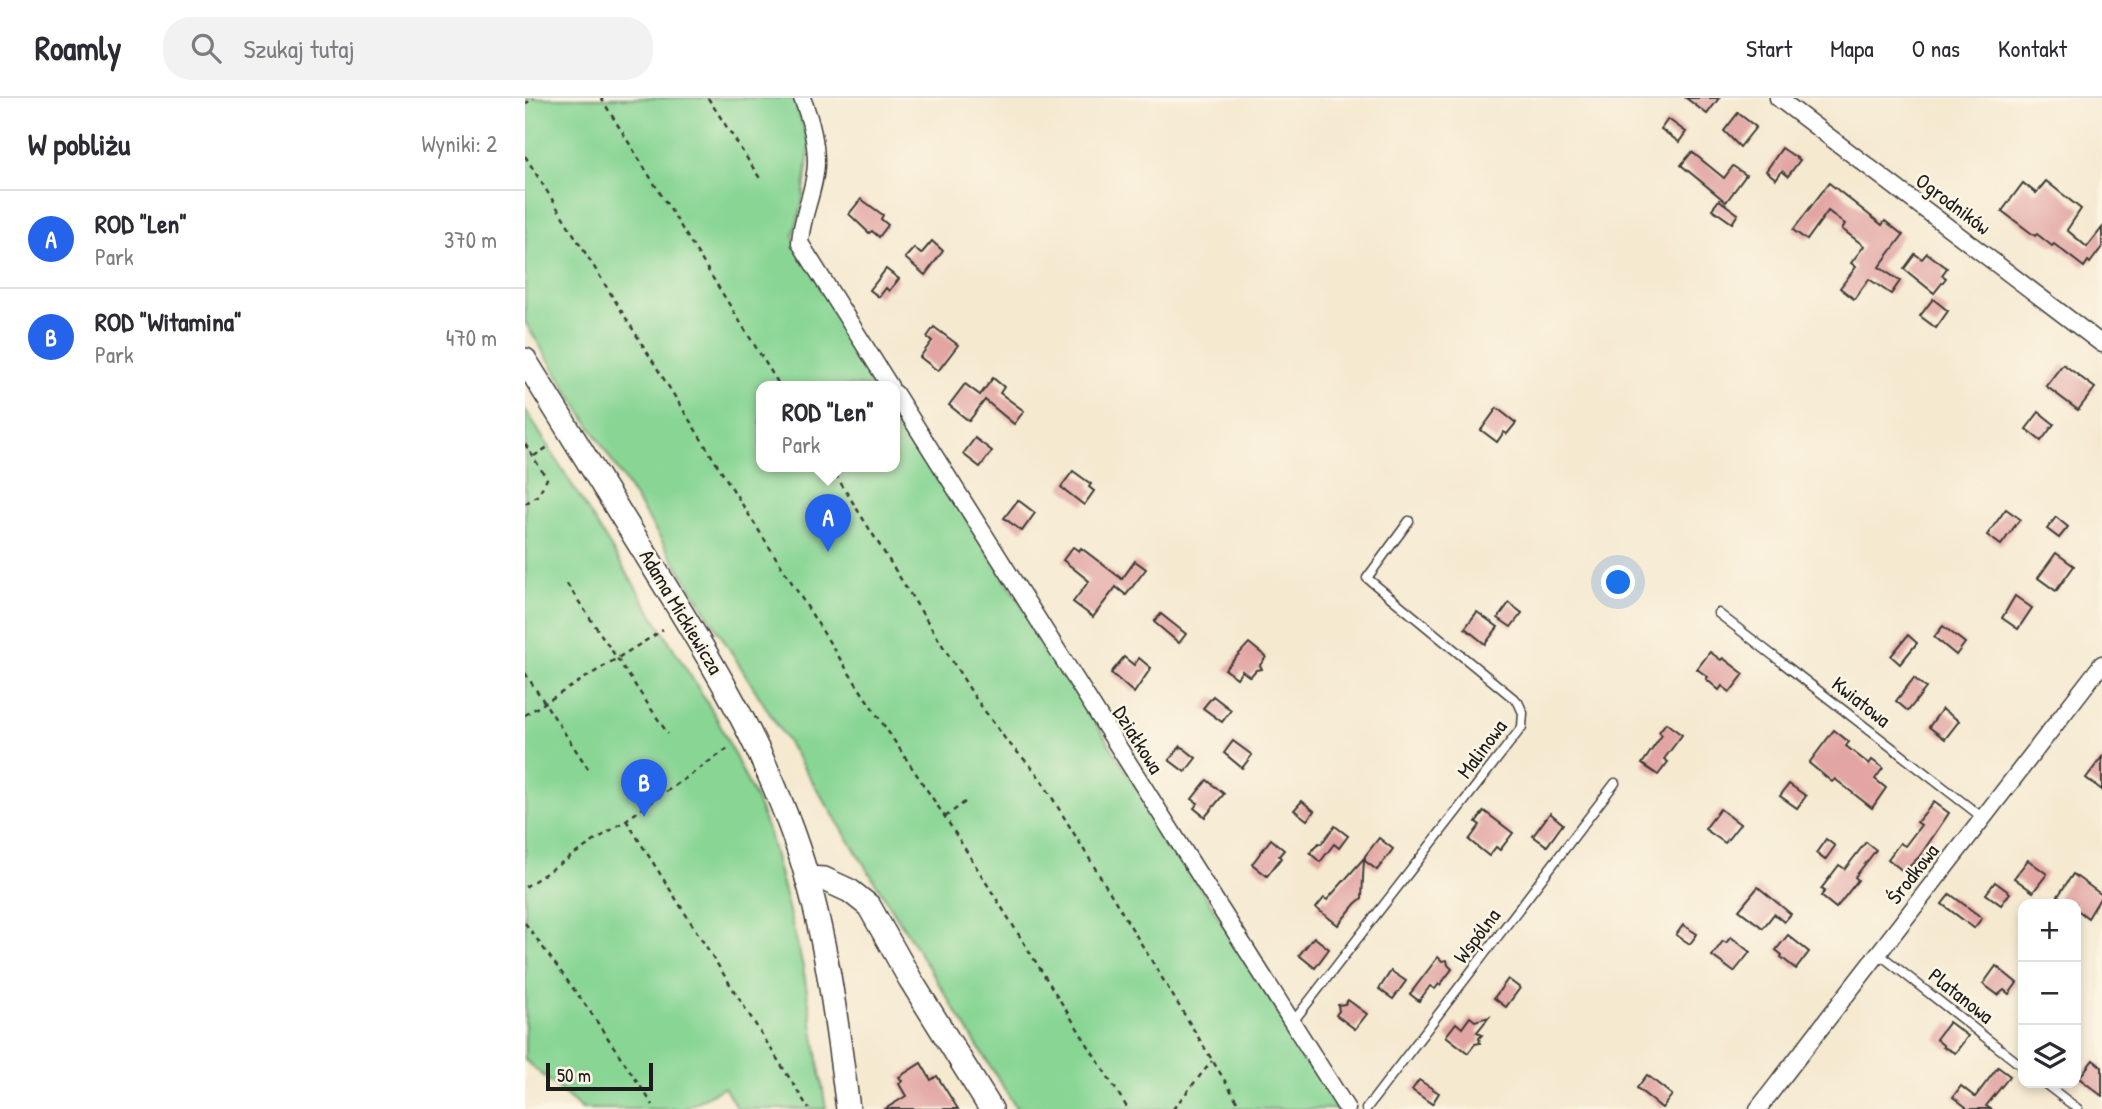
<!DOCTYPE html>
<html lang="pl">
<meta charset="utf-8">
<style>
:root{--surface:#fff;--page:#f2f2f3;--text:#2b2b33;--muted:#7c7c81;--line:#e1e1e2;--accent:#2563eb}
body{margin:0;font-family:"Patrick Hand",sans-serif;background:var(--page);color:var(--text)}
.controls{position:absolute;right:21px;bottom:21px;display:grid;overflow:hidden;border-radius:14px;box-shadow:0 4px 10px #0003}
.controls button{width:63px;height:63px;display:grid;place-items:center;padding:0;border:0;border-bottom:2px solid var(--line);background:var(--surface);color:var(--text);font:35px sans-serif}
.scale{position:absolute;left:21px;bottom:18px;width:107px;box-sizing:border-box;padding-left:7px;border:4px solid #1c1c1c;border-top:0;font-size:19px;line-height:24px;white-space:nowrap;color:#1c1c1c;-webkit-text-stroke:5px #fcf5e5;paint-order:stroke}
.you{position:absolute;left:1094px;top:485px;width:24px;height:24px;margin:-18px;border:5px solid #fff;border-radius:50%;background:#1a73e8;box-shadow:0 0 0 10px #1a73e833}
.badge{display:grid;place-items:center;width:46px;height:46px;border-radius:50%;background:var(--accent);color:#fff;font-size:23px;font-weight:700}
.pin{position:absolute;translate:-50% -58px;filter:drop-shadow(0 2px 4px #0008)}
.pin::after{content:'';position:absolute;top:37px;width:24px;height:21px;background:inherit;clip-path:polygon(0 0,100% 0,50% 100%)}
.popup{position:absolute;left:231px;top:283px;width:144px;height:91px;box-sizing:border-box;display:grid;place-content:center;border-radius:14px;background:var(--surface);filter:drop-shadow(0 2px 5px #0005);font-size:23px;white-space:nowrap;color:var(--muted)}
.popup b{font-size:26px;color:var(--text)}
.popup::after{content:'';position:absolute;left:50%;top:100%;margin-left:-14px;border:14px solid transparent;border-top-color:var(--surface)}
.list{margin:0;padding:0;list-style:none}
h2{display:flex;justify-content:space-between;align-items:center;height:91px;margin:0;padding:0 28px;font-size:30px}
h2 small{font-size:23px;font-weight:400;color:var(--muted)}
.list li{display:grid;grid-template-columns:46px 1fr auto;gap:21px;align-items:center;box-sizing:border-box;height:98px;padding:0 28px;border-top:2px solid var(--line)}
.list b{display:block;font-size:26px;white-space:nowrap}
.list p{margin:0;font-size:23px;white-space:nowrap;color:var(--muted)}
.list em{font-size:23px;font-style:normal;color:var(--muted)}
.icon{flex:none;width:38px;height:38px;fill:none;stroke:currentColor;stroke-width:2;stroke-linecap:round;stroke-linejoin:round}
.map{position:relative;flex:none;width:1577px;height:1011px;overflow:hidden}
header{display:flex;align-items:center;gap:42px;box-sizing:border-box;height:98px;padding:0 35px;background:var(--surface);border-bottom:2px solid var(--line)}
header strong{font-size:33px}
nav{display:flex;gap:38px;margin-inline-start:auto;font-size:24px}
.search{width:490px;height:63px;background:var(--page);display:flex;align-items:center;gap:18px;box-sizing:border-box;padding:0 24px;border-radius:28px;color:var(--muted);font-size:26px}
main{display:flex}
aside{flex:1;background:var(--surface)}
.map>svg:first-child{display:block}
.green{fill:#88d594;stroke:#527858;stroke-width:2}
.building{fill:#e2a5a3}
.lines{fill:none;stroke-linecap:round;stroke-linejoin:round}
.lane-casing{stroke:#3d3b37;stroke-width:11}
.street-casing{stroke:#3d3b37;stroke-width:19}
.secondary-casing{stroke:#3d3b37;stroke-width:26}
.path{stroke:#3d3b37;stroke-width:2.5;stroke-dasharray:5 5;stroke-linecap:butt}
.lane{stroke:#fff;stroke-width:8}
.street{stroke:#fff;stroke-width:16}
.secondary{stroke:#fff;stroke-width:23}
.labels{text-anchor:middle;stroke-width:5;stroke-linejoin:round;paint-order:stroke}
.street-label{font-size:21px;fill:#1c1c1c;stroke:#fcf5e5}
</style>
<header>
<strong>Roamly</strong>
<div class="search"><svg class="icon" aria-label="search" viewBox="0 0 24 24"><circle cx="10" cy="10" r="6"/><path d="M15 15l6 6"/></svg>Szukaj tutaj</div>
<nav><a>Start</a><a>Mapa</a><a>O nas</a><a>Kontakt</a></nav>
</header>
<main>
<aside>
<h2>W pobliżu<small>Wyniki: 2</small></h2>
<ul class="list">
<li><span class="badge">A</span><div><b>ROD &quot;Len&quot;</b><p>Park</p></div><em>370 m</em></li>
<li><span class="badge">B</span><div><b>ROD &quot;Witamina&quot;</b><p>Park</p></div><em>470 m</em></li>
</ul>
</aside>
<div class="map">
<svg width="1577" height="1011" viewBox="0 0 1577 1011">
<rect width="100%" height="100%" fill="#fcf5e5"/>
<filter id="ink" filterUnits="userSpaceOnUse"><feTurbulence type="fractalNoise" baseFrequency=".0143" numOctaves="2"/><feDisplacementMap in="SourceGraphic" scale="14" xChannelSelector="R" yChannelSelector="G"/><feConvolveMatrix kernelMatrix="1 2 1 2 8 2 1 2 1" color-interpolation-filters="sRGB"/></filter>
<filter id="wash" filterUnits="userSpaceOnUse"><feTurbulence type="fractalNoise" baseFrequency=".00686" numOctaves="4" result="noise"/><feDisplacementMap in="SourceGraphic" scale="28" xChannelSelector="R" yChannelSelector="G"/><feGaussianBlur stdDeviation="1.57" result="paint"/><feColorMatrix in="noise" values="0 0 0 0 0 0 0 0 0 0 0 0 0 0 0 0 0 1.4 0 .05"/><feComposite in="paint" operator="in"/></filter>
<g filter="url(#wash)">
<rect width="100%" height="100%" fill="#f5e9d0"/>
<!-- green -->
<g class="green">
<polygon points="0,0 268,0 285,46 277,108 268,138 358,288 236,288 236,368 370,368 370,307 815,1011 492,1011 0,224"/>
<polygon points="0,311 191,619 232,704 244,735 278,869 301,1011 213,1011 199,989 159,1011 57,1011 0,962"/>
</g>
<g id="blocks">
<!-- building -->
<g class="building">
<polygon points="1161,0 1194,0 1182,16"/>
<polygon points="1213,15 1231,29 1215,49 1199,33"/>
<polygon points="1143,21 1161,34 1154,44 1136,31"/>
<polygon points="1257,50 1275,62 1263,78 1257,73 1251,81 1241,73"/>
<polygon points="1167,54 1199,80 1208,68 1221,77 1201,104 1156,67"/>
<polygon points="1521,83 1556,111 1542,132 1562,149 1577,130 1577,149 1565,165 1563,163 1559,169 1529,146 1527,148 1512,136 1510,138 1477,113 1498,85 1511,95"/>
<polygon points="1304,85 1357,127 1360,123 1378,137 1354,169 1375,183 1366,196 1344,181 1329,201 1315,190 1331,169 1326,165 1339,148 1317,131 1320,126 1303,113 1282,142 1268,132"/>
<polygon points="336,101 358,117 356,121 363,127 354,139 347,133 344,135 324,116"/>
<polygon points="1194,102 1213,116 1207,125 1187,111"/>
<polygon points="407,143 418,153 400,177 380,160 389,150 396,156"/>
<polygon points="1402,155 1422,170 1417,177 1421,180 1409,195 1379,171 1390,156 1397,161"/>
<polygon points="361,171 374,181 364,193 361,190 354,199 345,192"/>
<polygon points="1408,201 1423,213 1411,230 1395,218"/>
<polygon points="409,229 433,247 413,273 395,259 407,243 402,239"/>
<polygon points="1538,266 1570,290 1553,312 1521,288"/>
<polygon points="468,280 479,289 475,295 499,313 489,326 460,302 444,323 424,307 440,286 455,297"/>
<polygon points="972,310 991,325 982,336 979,334 972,344 956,332"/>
<polygon points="1514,314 1529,326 1516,343 1501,331"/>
<polygon points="450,340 467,353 455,369 438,356"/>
<polygon points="548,373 566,386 564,389 569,393 559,407 536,389"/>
<polygon points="493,402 510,415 497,433 479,420"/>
<polygon points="1481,411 1495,421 1476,447 1462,437"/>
<polygon points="1531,419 1543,429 1534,440 1522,431"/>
<polygon points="548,449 554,453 556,450 597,481 610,463 621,471 601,497 591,489 568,519 548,504 564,483 538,462"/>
<polygon points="1531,455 1549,468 1531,493 1513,480"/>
<polygon points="1490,498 1507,510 1493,531 1477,520"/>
<polygon points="984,505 997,515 986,529 973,520"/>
<polygon points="952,514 973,529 960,546 940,530"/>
<polygon points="636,516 661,536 654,545 629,524"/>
<polygon points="1418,528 1440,545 1431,557 1409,539"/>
<polygon points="1383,537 1392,545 1375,566 1366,558"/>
<polygon points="724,545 741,559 735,567 737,571 731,572 725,579 717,573 712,580 700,571"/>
<polygon points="1185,554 1196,562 1198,560 1219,576 1205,594 1197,588 1194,592 1181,581 1183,579 1172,571"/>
<polygon points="599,559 609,567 614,560 626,570 609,595 586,575"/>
<polygon points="1389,580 1401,590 1383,613 1371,603"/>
<polygon points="688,598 706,612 697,624 678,610"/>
<polygon points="1417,611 1434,623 1420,641 1404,629"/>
<polygon points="1141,625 1157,637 1139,661 1143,664 1133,677 1117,666 1137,637 1134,634"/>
<polygon points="1309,632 1324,644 1321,648 1344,666 1347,662 1358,670 1350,681 1361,690 1347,710 1310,681 1307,684 1284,665"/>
<polygon points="708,643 727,657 717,670 699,655"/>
<polygon points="656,648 671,660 660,674 644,662"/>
<polygon points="1577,659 1577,692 1561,680"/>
<polygon points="682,682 699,696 680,719 669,710 673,705 667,701"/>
<polygon points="1264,686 1281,698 1272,710 1255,698"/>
<polygon points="777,703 789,713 782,722 769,712"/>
<polygon points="1409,704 1424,715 1394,759 1379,774 1363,761 1375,745 1380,748 1396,727 1392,724"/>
<polygon points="1195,711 1215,726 1200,745 1180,731"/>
<polygon points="959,713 988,735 975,752 971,749 964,758 944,742 955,727 951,724"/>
<polygon points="1025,715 1038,726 1022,748 1008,738"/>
<polygon points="810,728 823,738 814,750 809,746 795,764 785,755 794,745 796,746"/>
<polygon points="854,740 868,751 852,772 840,763 840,758"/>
<polygon points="746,741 759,752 754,758 756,760 742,778 727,766"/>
<polygon points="1301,741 1310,748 1300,762 1291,755"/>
<polygon points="1341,744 1351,752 1330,779 1333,782 1311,810 1296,798 1300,793 1296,791 1314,767 1320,771"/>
<polygon points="839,760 837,800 830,806 813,827 791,810 799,800 802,802"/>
<polygon points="1503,762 1522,776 1508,794 1489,780"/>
<polygon points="1548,776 1577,797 1563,820 1551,811 1551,806 1545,806 1533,798"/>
<polygon points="1470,784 1485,795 1476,807 1461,796"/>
<polygon points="1233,789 1266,816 1259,824 1249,816 1238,830 1214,812"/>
<polygon points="1425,796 1457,820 1449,830 1417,806"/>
<polygon points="1158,827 1172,836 1165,846 1151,837"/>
<polygon points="1263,837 1284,854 1271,871 1256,859 1257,857 1251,852"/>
<polygon points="789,839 804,851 790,870 774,857"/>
<polygon points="1206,839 1225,854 1209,874 1187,858 1198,843 1201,845"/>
<polygon points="913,859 917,863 922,862 923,867 927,871 915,887 914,886 910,891 905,888 894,903 885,896"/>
<polygon points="1471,868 1492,885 1484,896 1479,892 1473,897 1458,886"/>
<polygon points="866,873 881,883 868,901 854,891"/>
<polygon points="983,881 995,890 981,909 969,900"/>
<polygon points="823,902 842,916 830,931 811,917 814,913 813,907 820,906"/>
<polygon points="945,919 950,923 964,919 952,934 957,937 954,940 955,945 950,946 943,955 921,938 931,925 937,930"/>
<polygon points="1424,924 1443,938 1430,955 1418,949 1419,948 1411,941"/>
<polygon points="1568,962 1577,969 1577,998 1554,980"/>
<polygon points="396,965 406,982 412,978 433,1011 360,1011 381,998 374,986 377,983 374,979"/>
<polygon points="1473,969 1485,978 1461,1008 1466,1011 1440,1011 1441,1009 1428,999 1436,988 1450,999"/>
<polygon points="1122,977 1147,997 1137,1010 1112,990"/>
<polygon points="894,982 914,995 907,1006 887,992"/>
</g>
</g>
</g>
<g filter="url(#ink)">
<use href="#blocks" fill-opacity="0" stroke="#3d3b37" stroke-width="2"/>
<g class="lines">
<defs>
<g id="lane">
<polyline points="1193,515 1458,720"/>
<polyline points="1353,855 1498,969"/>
<polyline points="767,925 997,629 998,615 993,604 842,480 884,423"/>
<polyline points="1519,985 1553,1011"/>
<polyline points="841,1011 1090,685"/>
</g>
<g id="street">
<path d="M277,0C285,20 291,43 291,64C291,91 276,118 275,145L365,288"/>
<polyline points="1253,0 1577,246"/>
<polyline points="370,295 822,1011"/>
<polyline points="1233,1011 1577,566"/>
</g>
<g id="secondary">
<path d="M0,262C41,328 82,394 123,460C178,549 233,637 268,736C300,824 311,919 323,1011"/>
<polyline points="282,780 299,781 325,793 344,808 385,881 466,1011"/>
</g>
</defs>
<!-- lane casing -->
<use href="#lane" class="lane-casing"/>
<!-- street casing -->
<use href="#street" class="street-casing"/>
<!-- secondary casing -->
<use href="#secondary" class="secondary-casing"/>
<!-- path -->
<g class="path">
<polyline points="76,0 255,288"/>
<polyline points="183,0 236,82"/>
<polyline points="0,6 9,0"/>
<polyline points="0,58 193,368 324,575 420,719 603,1011"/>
<polyline points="0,346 22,381 13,397 0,406"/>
<polyline points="9,358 23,349"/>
<polyline points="305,368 451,601 481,642 510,673 520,688 717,1011"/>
<polyline points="42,486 143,636"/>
<polyline points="0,575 66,675"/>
<polyline points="0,617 138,532"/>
<polyline points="420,719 440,704"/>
<polyline points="101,722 284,1011"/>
<polyline points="0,789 101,722 205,649"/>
<polyline points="0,825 64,912 128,1007"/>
<polyline points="648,1011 687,963"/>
</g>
<!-- lane -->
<use href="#lane" class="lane"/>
<!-- street -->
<use href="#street" class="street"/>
<!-- secondary -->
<use href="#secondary" class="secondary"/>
</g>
</g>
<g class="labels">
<!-- street labels -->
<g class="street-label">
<text transform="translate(1428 106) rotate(37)" y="7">Ogrodników</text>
<text transform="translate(156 514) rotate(59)" y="7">Adama Mickiewicza</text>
<text transform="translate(1336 604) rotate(38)" y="7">Kwiatowa</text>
<text transform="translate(613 642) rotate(58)" y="7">Działkowa</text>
<text transform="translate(957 651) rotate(-53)" y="7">Malinowa</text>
<text transform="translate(1388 776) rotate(-52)" y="7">Środkowa</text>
<text transform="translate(952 838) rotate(-53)" y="7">Wspólna</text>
<text transform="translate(1436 898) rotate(38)" y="7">Platanowa</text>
</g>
</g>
</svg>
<div class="controls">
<button>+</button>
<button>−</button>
<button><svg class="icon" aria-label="layers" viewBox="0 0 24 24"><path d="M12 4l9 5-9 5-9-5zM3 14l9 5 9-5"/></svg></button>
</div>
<div class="scale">50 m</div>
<div class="you"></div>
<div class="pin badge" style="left:303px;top:454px">A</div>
<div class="popup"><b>ROD &quot;Len&quot;</b>Park</div>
<div class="pin badge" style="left:119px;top:719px">B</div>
</div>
</main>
